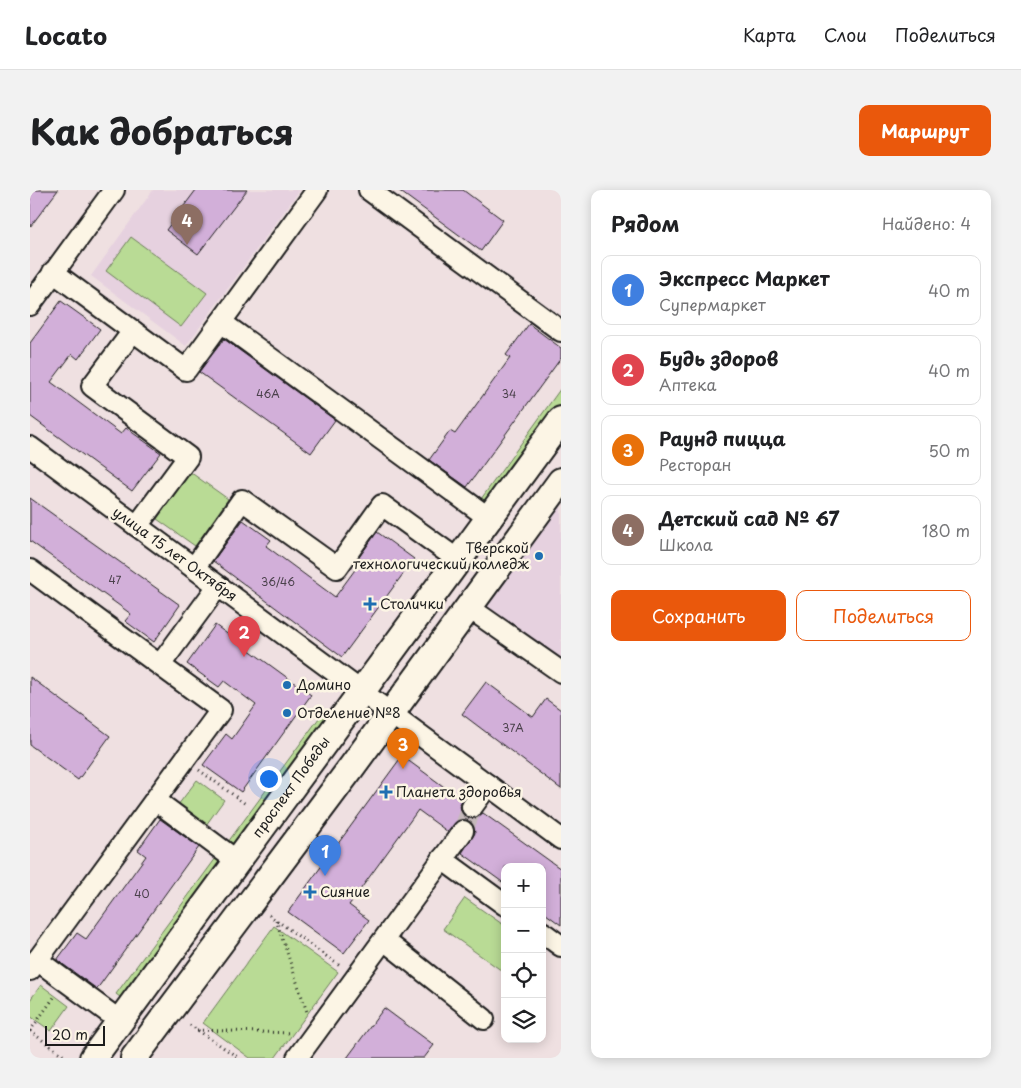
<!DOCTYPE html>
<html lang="ru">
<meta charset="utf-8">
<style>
:root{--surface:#fff;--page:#f2f2f2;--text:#202124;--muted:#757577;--line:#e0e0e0;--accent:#ea580c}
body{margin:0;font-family:"Playpen Sans",sans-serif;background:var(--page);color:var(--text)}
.controls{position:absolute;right:15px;bottom:15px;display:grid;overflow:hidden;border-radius:10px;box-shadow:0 2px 12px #0003}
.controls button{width:45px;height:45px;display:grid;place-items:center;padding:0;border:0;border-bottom:1px solid var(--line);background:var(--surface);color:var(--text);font:25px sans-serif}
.scale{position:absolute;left:15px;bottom:12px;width:60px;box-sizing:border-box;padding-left:5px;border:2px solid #1c1c1c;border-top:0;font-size:14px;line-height:18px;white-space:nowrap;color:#1c1c1c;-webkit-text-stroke:4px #fcf5e5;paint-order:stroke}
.you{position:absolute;left:238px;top:588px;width:18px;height:18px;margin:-12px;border:4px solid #fff;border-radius:50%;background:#1a73e8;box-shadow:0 0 0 8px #1a73e833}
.badge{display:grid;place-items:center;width:32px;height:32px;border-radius:50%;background:var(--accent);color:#fff;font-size:16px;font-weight:700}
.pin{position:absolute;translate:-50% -41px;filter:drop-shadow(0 1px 2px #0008)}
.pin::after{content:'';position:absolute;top:26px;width:18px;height:15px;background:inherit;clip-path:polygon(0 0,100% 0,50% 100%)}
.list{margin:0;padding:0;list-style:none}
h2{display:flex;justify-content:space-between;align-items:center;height:65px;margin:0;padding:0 20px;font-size:21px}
h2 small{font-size:16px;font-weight:400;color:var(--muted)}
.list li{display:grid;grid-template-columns:32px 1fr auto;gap:15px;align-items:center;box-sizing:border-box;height:70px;margin:0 10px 10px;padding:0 10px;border:1px solid var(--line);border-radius:10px}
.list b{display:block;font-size:19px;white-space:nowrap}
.list p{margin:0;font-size:16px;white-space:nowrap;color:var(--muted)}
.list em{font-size:16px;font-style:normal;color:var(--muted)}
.actions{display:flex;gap:10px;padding:15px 20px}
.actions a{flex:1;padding:11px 0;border:1px solid var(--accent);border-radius:10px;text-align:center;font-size:18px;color:var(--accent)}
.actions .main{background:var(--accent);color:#fff}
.icon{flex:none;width:28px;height:28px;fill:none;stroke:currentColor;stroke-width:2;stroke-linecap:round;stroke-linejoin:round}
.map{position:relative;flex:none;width:531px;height:868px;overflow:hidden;border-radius:10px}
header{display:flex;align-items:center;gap:30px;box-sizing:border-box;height:70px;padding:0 25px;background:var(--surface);border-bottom:1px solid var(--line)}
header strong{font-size:24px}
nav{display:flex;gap:28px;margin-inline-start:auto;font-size:18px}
.intro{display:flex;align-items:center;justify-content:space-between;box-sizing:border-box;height:120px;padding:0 30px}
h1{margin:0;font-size:35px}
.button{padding:12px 22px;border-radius:10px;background:var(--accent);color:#fff;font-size:18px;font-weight:700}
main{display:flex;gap:30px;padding:0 30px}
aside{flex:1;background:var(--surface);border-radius:10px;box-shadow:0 2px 12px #0003}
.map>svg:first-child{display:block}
.built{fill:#e6d1df}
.green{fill:#b9db95;stroke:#6a7c58}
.building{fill:#d2afd9;stroke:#1c1c1c}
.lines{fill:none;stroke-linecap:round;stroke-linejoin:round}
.minor-tunnel{stroke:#c5b9ba;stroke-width:20;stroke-dasharray:20 10;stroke-linecap:butt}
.minor-casing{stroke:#1c1c1c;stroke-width:24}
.major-casing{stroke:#1c1c1c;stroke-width:30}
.path{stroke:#1c1c1c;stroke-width:3;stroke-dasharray:1 4;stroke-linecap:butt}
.minor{stroke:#fcf5e5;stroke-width:20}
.major{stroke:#fcf5e5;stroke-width:26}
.poi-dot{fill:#1f6fb2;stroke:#fcf5e5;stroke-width:2}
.labels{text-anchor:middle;stroke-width:5;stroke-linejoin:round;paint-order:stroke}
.number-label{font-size:11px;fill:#4a414b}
.poi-label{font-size:14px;fill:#1c1c1c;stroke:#fcf5e5;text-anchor:start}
.street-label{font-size:14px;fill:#1c1c1c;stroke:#fcf5e5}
</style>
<header>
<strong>Locato</strong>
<nav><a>Карта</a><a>Слои</a><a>Поделиться</a></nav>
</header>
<div class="intro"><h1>Как добраться</h1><a class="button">Маршрут</a></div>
<main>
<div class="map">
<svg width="531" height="868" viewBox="0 0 531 868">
<rect width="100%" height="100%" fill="#efe0e1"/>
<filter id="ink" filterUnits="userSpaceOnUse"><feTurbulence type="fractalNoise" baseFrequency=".02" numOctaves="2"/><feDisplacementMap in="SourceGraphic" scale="10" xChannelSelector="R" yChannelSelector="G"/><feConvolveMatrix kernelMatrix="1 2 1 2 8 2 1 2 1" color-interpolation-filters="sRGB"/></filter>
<g filter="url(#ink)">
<!-- built -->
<g class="built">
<polygon points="123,0 270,0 156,156 61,86"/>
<polygon points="531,307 531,488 443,425"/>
</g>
<!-- green -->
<g class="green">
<polygon points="101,47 177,103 151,137 76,81"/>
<polygon points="531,198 531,220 461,317 451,309"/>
<polygon points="160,282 198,309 165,356 127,329"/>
<polygon points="292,524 299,529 205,657 198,652"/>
<polygon points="167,590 194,610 176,635 148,615"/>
<polygon points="186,668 193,673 94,810 86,804"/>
<polygon points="435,708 475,736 475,783 413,739"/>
<polygon points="244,736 308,782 245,868 220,868 173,833"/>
<polygon points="11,795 39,816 21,841 0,826 0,810"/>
</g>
<!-- building -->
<g class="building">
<polygon points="0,0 28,0 0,37"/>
<polygon points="166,0 217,0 168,64 136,40"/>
<polygon points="368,0 433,0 473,30 451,61"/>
<polygon points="31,111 70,139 48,169 42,164 21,192 91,244 96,238 131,263 102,301 0,226 0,153"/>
<polygon points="499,134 531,158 531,168 437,297 399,270 420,241 425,244 480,168 476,165"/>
<polygon points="194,149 305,230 281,263 169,182"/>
<polygon points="0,308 150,415 124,452 95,431 101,424 0,351"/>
<polygon points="213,330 241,350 236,356 305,407 327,377 324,374 347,342 384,369 312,467 183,371"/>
<polygon points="185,435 281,505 211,602 173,575 196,544 202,549 226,515 194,491 189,497 157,474"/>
<polygon points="0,487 80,546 48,590 0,555"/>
<polygon points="456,492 503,527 516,509 531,520 531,599 432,524"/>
<polygon points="372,566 432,610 430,615 431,621 435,627 440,629 446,628 453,623 531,679 531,735 512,721 512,677 475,677 475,694 432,663 445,643 444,637 440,632 434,629 428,630 418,642 388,620 319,715 339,730 314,763 258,722"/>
<polygon points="130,629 169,657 67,799 27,770 47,743 56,749 116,666 108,660"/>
<polygon points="354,818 404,855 394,868 317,868"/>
</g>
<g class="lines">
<!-- minor-tunnel -->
<polyline class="minor-tunnel" points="433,641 442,617"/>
<defs>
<g id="minor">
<polyline points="339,0 531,141"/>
<polyline points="23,82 156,180 287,0"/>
<polyline points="0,115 84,0"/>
<polyline points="191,132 459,328"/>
<polyline points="103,141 62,196 158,267 107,336"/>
<polyline points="0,257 531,649"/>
<polyline points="164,378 212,310 307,378 352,315 428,370"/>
<polyline points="0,380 191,520 0,780"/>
<polyline points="438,417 531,482"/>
<polyline points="130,475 188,396"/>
<polyline points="125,610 207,671"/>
<polyline points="442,617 458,595"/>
<polyline points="412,669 475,715"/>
<polyline points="512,742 531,756"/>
<polyline points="354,750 454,829"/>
<polyline points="7,770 90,831"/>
<polyline points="267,868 433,641"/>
</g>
<g id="major">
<polyline points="63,868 531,230"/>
<polyline points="104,868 321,578 531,291"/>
</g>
</defs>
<!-- minor casing -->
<use href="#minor" class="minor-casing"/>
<!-- major casing -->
<use href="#major" class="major-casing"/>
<!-- path -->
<g class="path">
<polyline points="169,580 217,615"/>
<polyline points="239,725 310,776"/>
<polyline points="246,730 277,822"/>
<polyline points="160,835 209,868"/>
<polyline points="167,840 262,843"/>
<polyline points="0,841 25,806"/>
<polyline points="0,841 34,866"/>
</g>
<!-- minor -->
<use href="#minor" class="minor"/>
<!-- major -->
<use href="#major" class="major"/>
</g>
</g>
<!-- markers -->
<g class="poi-dot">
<circle cx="509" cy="366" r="5"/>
<path d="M337.5 406.5h5v5h5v5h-5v5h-5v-5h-5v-5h5z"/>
<circle cx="257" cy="495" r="5"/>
<circle cx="257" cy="523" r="5"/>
<path d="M353.5 594.5h5v5h5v5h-5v5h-5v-5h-5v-5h5z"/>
<path d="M277.5 694.5h5v5h5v5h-5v5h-5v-5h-5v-5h5z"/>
</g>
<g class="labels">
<!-- number labels -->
<g class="number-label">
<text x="238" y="208">46А</text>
<text x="479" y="208">34</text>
<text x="85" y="394">47</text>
<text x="248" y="396">36/46</text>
<text x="483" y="542">37А</text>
<text x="112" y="708">40</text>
</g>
<!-- poi labels -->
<g class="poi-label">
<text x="499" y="363" text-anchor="end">Тверской<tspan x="499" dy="16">технологический колледж</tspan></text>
<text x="350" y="419">Столички</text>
<text x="267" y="500">Домино</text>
<text x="267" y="528">Отделение №8</text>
<text x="366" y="607">Планета здоровья</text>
<text x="290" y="707">Сияние</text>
</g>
<!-- street labels -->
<g class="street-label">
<text transform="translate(145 364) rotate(36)" y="5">улица 15 лет Октября</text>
<text transform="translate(261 597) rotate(-54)" y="5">проспект Победы</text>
</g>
</g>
</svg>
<div class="controls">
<button>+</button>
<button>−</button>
<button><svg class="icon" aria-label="locate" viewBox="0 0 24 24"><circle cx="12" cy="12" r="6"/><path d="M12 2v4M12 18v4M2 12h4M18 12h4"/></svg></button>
<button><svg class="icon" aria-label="layers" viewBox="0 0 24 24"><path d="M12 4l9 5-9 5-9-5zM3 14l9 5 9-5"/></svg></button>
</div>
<div class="scale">20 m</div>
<div class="you"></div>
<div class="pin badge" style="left:295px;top:686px;background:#3f7fe0">1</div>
<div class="pin badge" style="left:214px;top:467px;background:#e0444e">2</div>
<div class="pin badge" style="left:373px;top:579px;background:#e8710a">3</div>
<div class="pin badge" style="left:157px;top:55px;background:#8d6e63">4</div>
</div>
<aside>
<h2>Рядом<small>Найдено: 4</small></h2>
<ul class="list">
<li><span class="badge" style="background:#3f7fe0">1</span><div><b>Экспресс Маркет</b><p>Супермаркет</p></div><em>40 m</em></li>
<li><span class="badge" style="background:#e0444e">2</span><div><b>Будь здоров</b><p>Аптека</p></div><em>40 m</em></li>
<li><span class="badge" style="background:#e8710a">3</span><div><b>Раунд пицца</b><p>Ресторан</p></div><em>50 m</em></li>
<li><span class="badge" style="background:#8d6e63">4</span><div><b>Детский сад № 67</b><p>Школа</p></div><em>180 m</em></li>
</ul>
<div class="actions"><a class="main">Сохранить</a><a>Поделиться</a></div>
</aside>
</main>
